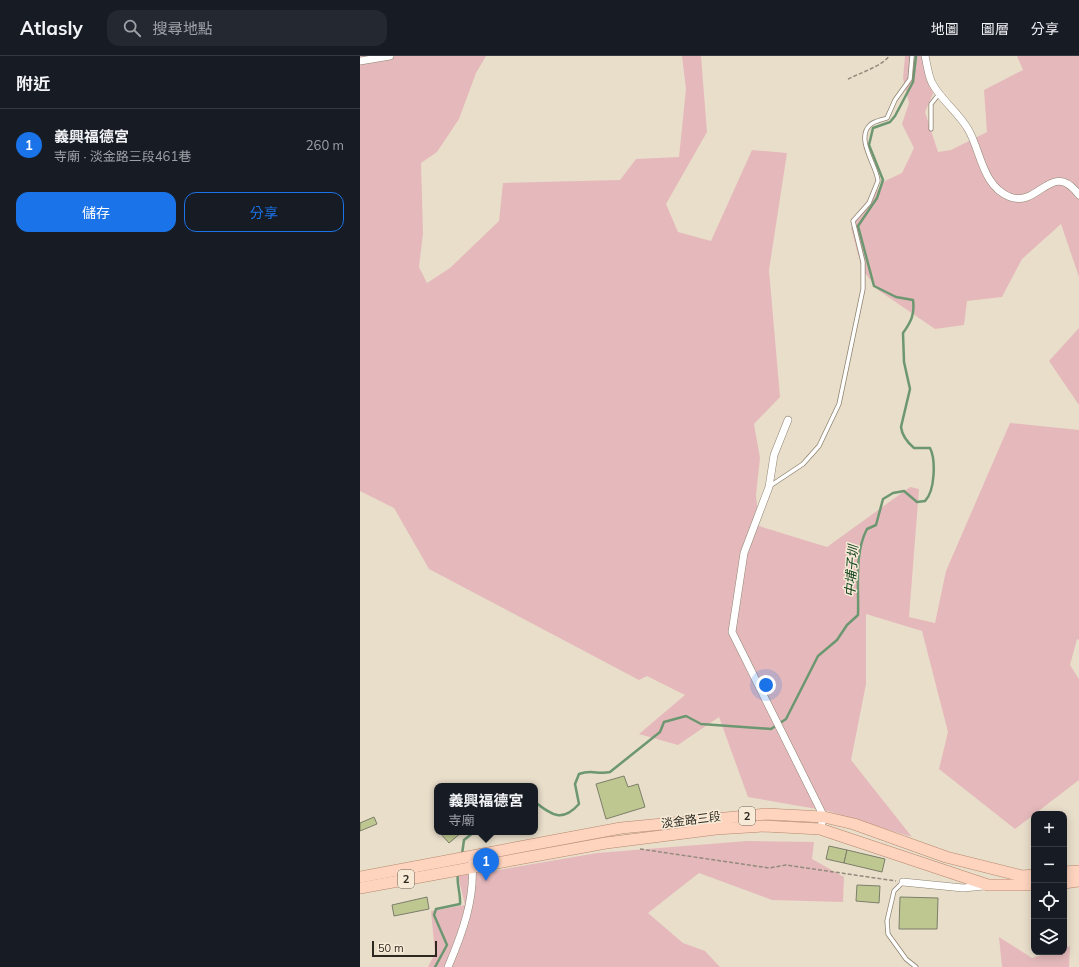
<!DOCTYPE html>
<html lang="zh-TW">
<meta charset="utf-8">
<style>
:root{--surface:#171b24;--page:#242831;--text:#f1f3f6;--muted:#9ea1a6;--line:#363941;--accent:#1a73e8}
body{margin:0;font-family:Mulish,"Noto Sans TC",sans-serif;background:var(--page);color:var(--text)}
.controls{position:absolute;right:12px;bottom:12px;display:grid;overflow:hidden;border-radius:8px;box-shadow:0 2px 10px #0003}
.controls button{width:36px;height:36px;display:grid;place-items:center;padding:0;border:0;border-bottom:1px solid var(--line);background:var(--surface);color:var(--text);font:20px sans-serif}
.scale{position:absolute;left:12px;bottom:10px;width:65px;box-sizing:border-box;padding-left:4px;border:2px solid #2d2921;border-top:0;font-size:11px;line-height:14px;white-space:nowrap;color:#2d2921;-webkit-text-stroke:3px #f7ebd7;paint-order:stroke}
.you{position:absolute;left:406px;top:629px;width:14px;height:14px;margin:-10px;border:3px solid #fff;border-radius:50%;background:#1a73e8;box-shadow:0 0 0 6px #1a73e833}
.badge{display:grid;place-items:center;width:26px;height:26px;border-radius:50%;background:var(--accent);color:#fff;font-size:13px;font-weight:700}
.pin{position:absolute;translate:-50% -33px;filter:drop-shadow(0 1px 2px #0008)}
.pin::after{content:'';position:absolute;top:21px;width:14px;height:12px;background:inherit;clip-path:polygon(0 0,100% 0,50% 100%)}
.popup{position:absolute;left:74px;top:727px;width:104px;height:52px;box-sizing:border-box;display:grid;place-content:center;border-radius:8px;background:var(--surface);filter:drop-shadow(0 1px 3px #0005);font-size:13px;white-space:nowrap;color:var(--muted)}
.popup b{font-size:15px;color:var(--text)}
.popup::after{content:'';position:absolute;left:50%;top:100%;margin-left:-8px;border:8px solid transparent;border-top-color:var(--surface)}
.list{margin:0;padding:0;list-style:none}
h2{display:flex;justify-content:space-between;align-items:center;height:52px;margin:0;padding:0 16px;font-size:17px}
h2 small{font-size:13px;font-weight:400;color:var(--muted)}
.list li{display:grid;grid-template-columns:26px 1fr auto;gap:12px;align-items:center;box-sizing:border-box;height:72px;padding:0 16px;border-top:1px solid var(--line)}
.list b{display:block;font-size:15px;white-space:nowrap}
.list p{margin:0;font-size:13px;white-space:nowrap;color:var(--muted)}
.list em{font-size:13px;font-style:normal;color:var(--muted)}
.actions{display:flex;gap:8px;padding:12px 16px}
.actions a{flex:1;padding:9px 0;border:1px solid var(--accent);border-radius:12px;text-align:center;font-size:14px;color:var(--accent)}
.actions .main{background:var(--accent);color:#fff}
.icon{flex:none;width:22px;height:22px;fill:none;stroke:currentColor;stroke-width:2;stroke-linecap:round;stroke-linejoin:round}
.map{position:relative;flex:none;width:719px;height:911px;overflow:hidden}
header{display:flex;align-items:center;gap:24px;box-sizing:border-box;height:56px;padding:0 20px;background:var(--surface);border-bottom:1px solid var(--line)}
header strong{font-size:19px}
nav{display:flex;gap:22px;margin-inline-start:auto;font-size:14px}
.search{width:280px;height:36px;background:var(--page);display:flex;align-items:center;gap:10px;box-sizing:border-box;padding:0 14px;border-radius:12px;color:var(--muted);font-size:15px}
main{display:flex}
aside{flex:1;background:var(--surface)}
.map>svg:first-child{display:block}
.green{fill:#e5b9bb}
.lines{fill:none;stroke-linecap:round;stroke-linejoin:round}
.stream{stroke:#6c9771;stroke-width:2.5}
.building{fill:#bfc791;stroke:#7b7e6a}
.lane-casing{stroke:#8e8371;stroke-width:5}
.street-casing{stroke:#8e8371;stroke-width:8}
.primary-casing{stroke:#b5866c;stroke-width:12}
.path{stroke:#928a7c;stroke-width:1.5;stroke-dasharray:4 2;stroke-linecap:butt}
.lane{stroke:#fff;stroke-width:3.5}
.street{stroke:#fff;stroke-width:7}
.primary{stroke:#fed4bf;stroke-width:11}
.labels{text-anchor:middle;stroke-width:3;stroke-linejoin:round;paint-order:stroke}
.shield{fill:#f7ebd7;stroke:#6a6358;stroke-width:1}
.shield-label{font-size:11px;font-weight:bold;fill:#2d2921}
.street-label{font-size:12px;fill:#2d2921;stroke:#f7ebd7}
.water-label{font-size:13px;font-style:italic;fill:#0c3e19;stroke:#f7ebd7}
</style>
<header>
<strong>Atlasly</strong>
<div class="search"><svg class="icon" aria-label="search" viewBox="0 0 24 24"><circle cx="10" cy="10" r="6"/><path d="M15 15l6 6"/></svg>搜尋地點</div>
<nav><a>地圖</a><a>圖層</a><a>分享</a></nav>
</header>
<main>
<aside>
<h2>附近<small></small></h2>
<ul class="list">
<li><span class="badge">1</span><div><b>義興福德宮</b><p>寺廟 · 淡金路三段461巷</p></div><em>260 m</em></li>
</ul>
<div class="actions"><a class="main">儲存</a><a>分享</a></div>
</aside>
<div class="map">
<svg width="719" height="911" viewBox="0 0 719 911">
<rect width="100%" height="100%" fill="#e9deca"/>
<!-- green -->
<g class="green">
<polygon points="0,0 126,0 116,17 99,63 77,96 61,107 63,177 59,211 67,227 90,212 139,165 143,127 260,124 276,103 319,101 326,33 322,0 341,0 347,76 306,148 318,176 351,185 392,94 427,97 409,214 420,341 394,368 400,402 396,439 399,470 467,491 550,431 559,433 549,561 575,567 586,515 650,367 719,374 719,584 717,583 710,609 719,623 719,724 655,773 579,713 588,676 562,575 506,558 506,628 491,704 552,781 468,755 388,741 359,661 318,689 279,678 325,639 287,620 279,624 69,513 34,452 0,435"/>
<polygon points="545,0 564,0 573,38 565,56 578,96 591,94 627,76 624,34 663,14 657,0 719,0 719,221 701,168 662,203 642,241 607,245 604,269 575,273 518,234 502,213 491,172 510,143 525,125 542,117 554,92 542,68 549,47 543,22"/>
<polygon points="719,272 719,349 689,305"/>
<polygon points="387,785 454,786 452,803 484,821 483,846 412,844 339,817 288,857 323,887 345,895 360,911 68,911 75,897 71,855 105,849 98,820 127,816 237,797"/>
<polygon points="639,881 672,902 691,896 704,896 704,892 710,890 709,911 642,911"/>
</g>
<g class="lines">
<!-- stream -->
<g class="stream">
<path d="M175,746C192,759 202,767 219,748L215,728L219,718C232,713 238,719 250,716L300,676L304,666L326,660L341,668L411,673L426,663L458,600L477,584L487,569L498,559C499,532 494,497 507,473L516,469L523,443L533,437L544,435L557,446L565,445C575,435 576,404 570,392H554C547,386 542,380 541,371L550,333L544,306L543,277C551,266 555,258 553,244L536,241L514,230L498,170L517,142L523,124L509,89L513,72L530,66L535,60L553,26L556,0"/>
<polyline points="102,798 104,784 114,776"/>
<path d="M75,911L87,889L74,859L76,853L100,848C101,837 96,828 98,817"/>
</g>
</g>
<!-- building -->
<g class="building">
<polygon points="264,720 268,731 278,728 285,751 246,763 236,728"/>
<polygon points="14,761 17,768 0,775 0,767"/>
<polygon points="79,776 102,776 89,787"/>
<polygon points="469,790 487,794 484,807 466,803"/>
<polygon points="487,794 525,803 522,816 484,807"/>
<polygon points="497,829 520,830 519,847 496,845"/>
<polygon points="67,841 69,853 34,860 32,849"/>
<polygon points="540,841 578,842 577,873 539,873"/>
</g>
<g class="lines">
<defs>
<g id="lane">
<polyline points="571,73 571,48 579,38"/>
<path d="M410,430L443,408L459,390L479,348L503,233V206L493,165L509,147L518,125C517,110 495,83 510,69C514,65 522,64 527,62L535,44L550,23L552,0"/>
<polyline points="543,826 534,835 527,865 528,878 546,903 556,911"/>
</g>
<g id="street">
<path d="M565,0C567,8 568,19 572,27C581,44 598,56 608,73C621,95 622,130 650,141C679,152 692,102 719,139"/>
<polyline points="0,5 30,0"/>
<polyline points="428,364 414,399 409,431 384,497 372,576 464,761 460,773"/>
<polyline points="543,826 603,832 624,830"/>
<path d="M88,911C102,878 115,844 112,807"/>
</g>
<g id="primary">
<polyline points="704,816 719,815"/>
<polyline points="0,821 261,772 406,758 464,761 494,768 586,801 662,820 674,819"/>
<polyline points="704,827 719,825"/>
<polyline points="0,832 246,787 356,773 404,770 460,773 628,829 674,829"/>
</g>
</defs>
<!-- lane casing -->
<use href="#lane" class="lane-casing"/>
<!-- street casing -->
<use href="#street" class="street-casing"/>
<!-- primary casing -->
<use href="#primary" class="primary-casing"/>
<!-- path -->
<g class="path">
<path d="M488,23C498,18 524,9 529,0"/>
<polyline points="280,793 409,812 426,809 536,825"/>
</g>
<!-- lane -->
<use href="#lane" class="lane"/>
<!-- street -->
<use href="#street" class="street"/>
<!-- primary -->
<use href="#primary" class="primary"/>
</g>
<g class="labels">
<!-- shield labels -->
<g class="shield">
<rect x="379" y="751" width="16" height="18" rx="3"/>
<rect x="38" y="814" width="16" height="18" rx="3"/>
</g>
<g class="shield-label">
<text x="387" y="764">2</text>
<text x="46" y="827">2</text>
</g>
<!-- street labels -->
<g class="street-label">
<text transform="translate(331 764) rotate(-7)" y="4">淡金路三段</text>
</g>
<!-- water labels -->
<g class="water-label">
<text transform="translate(491 515) rotate(-86)" y="5">中埔子圳</text>
</g>
</g>
</svg>
<div class="controls">
<button>+</button>
<button>−</button>
<button><svg class="icon" aria-label="locate" viewBox="0 0 24 24"><circle cx="12" cy="12" r="6"/><path d="M12 2v4M12 18v4M2 12h4M18 12h4"/></svg></button>
<button><svg class="icon" aria-label="layers" viewBox="0 0 24 24"><path d="M12 4l9 5-9 5-9-5zM3 14l9 5 9-5"/></svg></button>
</div>
<div class="scale">50 m</div>
<div class="you"></div>
<div class="pin badge" style="left:126px;top:825px">1</div>
<div class="popup"><b>義興福德宮</b>寺廟</div>
</div>
</main>
